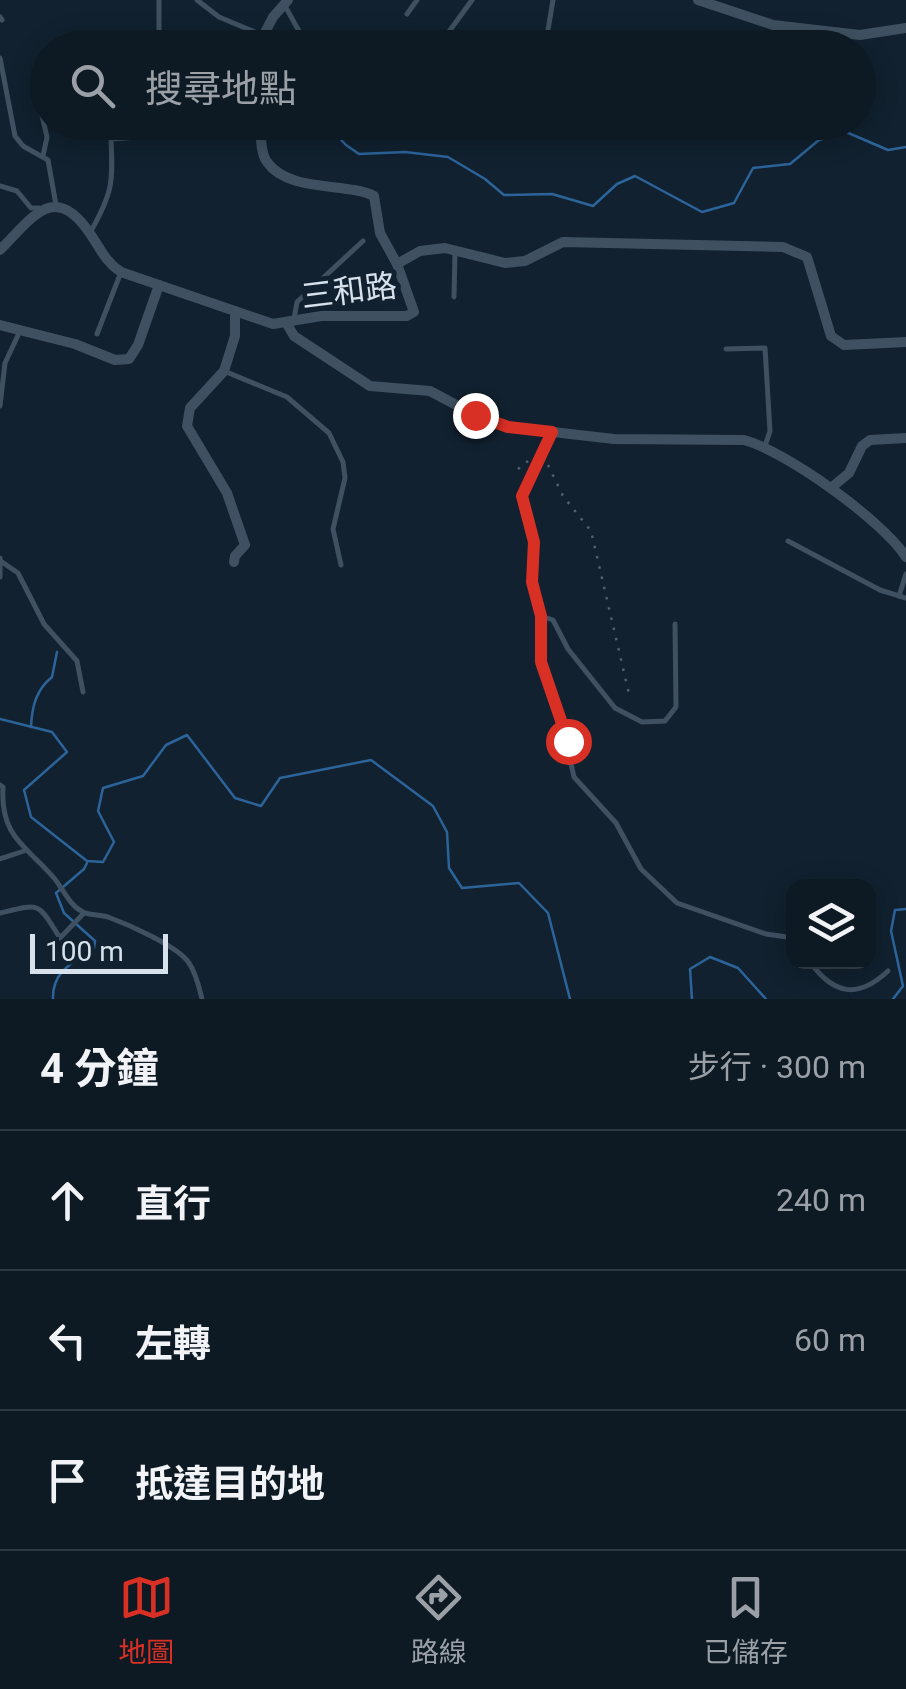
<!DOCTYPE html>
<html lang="zh-TW">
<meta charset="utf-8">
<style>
:root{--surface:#0d1923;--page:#1b2630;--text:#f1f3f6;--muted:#9aa0a6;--line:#2d3841;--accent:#d93025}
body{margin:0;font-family:Roboto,"Noto Sans TC",sans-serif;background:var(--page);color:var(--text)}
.controls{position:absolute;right:30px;bottom:30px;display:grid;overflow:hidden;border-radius:20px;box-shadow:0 5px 25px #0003}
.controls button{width:90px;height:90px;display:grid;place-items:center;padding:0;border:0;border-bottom:2px solid var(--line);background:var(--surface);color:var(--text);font:50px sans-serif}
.scale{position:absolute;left:30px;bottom:25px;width:138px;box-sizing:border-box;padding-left:10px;border:5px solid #d6e1eb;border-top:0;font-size:28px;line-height:35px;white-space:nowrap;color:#d6e1eb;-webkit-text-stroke:8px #11212f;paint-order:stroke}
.stop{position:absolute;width:30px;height:30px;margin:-22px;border:8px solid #d93025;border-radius:50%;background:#fff}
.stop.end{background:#d93025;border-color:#fff;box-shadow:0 2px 10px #0008}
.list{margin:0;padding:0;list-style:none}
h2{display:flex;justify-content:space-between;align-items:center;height:130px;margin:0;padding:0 40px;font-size:42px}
h2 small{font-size:32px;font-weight:400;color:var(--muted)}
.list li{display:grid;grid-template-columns:65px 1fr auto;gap:30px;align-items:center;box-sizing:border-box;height:140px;padding:0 40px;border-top:2px solid var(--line)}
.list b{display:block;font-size:38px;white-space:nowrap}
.list em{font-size:32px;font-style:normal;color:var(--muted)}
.icon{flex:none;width:55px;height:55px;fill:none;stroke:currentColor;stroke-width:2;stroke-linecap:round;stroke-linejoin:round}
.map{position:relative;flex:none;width:906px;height:999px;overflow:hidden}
.search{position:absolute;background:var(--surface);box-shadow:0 5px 25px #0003;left:30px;right:30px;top:30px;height:110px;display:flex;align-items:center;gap:25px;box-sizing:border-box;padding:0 35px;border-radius:55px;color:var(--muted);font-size:38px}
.sheet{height:550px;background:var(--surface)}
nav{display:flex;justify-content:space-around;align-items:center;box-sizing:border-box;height:140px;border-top:2px solid var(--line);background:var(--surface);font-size:28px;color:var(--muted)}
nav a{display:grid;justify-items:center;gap:5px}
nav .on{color:var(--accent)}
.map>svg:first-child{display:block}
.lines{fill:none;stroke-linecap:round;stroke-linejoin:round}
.stream{stroke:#2c649a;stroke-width:2.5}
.path{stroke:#51606d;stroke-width:2.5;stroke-dasharray:2.5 8;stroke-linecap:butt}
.lane{stroke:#3f5161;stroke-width:5}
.street{stroke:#3f5161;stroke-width:10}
.route{stroke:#d93025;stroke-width:12}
.labels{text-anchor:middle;stroke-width:10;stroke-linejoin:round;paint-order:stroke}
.street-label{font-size:32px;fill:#d6e1eb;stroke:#11212f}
</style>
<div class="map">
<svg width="906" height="999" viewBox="0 0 906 999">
<rect width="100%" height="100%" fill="#11212f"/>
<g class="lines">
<!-- stream -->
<g class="stream">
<polyline points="277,46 278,48"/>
<polyline points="324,122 346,145 359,154 405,152 448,157 485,179 504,195 552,194 593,206 617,184 635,176 702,212 734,203 753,168 790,164 819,140 846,132 888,150 906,147"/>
<polyline points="0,719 52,732 67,752 24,790 31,817 87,861 103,862 114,842 98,811 103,788 143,776 166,745 187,735 235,798 261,806 280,778 371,760 433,806 447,832 449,868 462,888 519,883 548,913 570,999"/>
<path d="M31,727C32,706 36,690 52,677L57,652"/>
<path d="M53,999C52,970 74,963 94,948L95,941L64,913L56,893L84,869L87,863"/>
<polyline points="692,999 690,969 710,957 738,968 766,999"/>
<polyline points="893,999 903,986 891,931 895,910 906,909"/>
</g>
<!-- path -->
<g class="path">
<polyline points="548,465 563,496 591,531 629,694"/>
<polyline points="518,469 528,461"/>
</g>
<!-- lane -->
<g class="lane">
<polyline points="197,0 219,17 262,35"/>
<polyline points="285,6 304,40"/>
<polyline points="407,14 417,0"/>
<polyline points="0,17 2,20"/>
<polyline points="437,37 448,33 472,0"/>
<polyline points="159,46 159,0"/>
<polyline points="532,48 547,36 553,0"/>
<polyline points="0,58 15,136 23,146 48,160 56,205"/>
<polyline points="43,156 47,137 40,107 48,98"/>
<polyline points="0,186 17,191 31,208 39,208"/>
<path d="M91,231C113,192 113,182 111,139L233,130L248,135L259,127"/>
<polyline points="454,297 455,252"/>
<polyline points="294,319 297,302 363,241"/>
<polyline points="97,334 121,272"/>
<polyline points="726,349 765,348 770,431 765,446"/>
<polyline points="224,371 287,397 329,433 343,462 345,478 333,529 341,565"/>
<polyline points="0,406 5,363 20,331"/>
<polyline points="788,541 880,590 906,598"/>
<polyline points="0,558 0,577"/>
<polyline points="2,562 18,573 44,624 77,661 83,692"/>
<polyline points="899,596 906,574"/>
<polyline points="675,624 676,707 665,721 642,722 615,708 568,649 553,620 541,616 541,662 559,710 574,777 616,823 641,869 677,903 766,934 794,938"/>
<path d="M0,785L3,787C0,838 27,846 54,878C64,890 70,907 85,913C92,915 101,915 108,917C127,924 178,946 189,963C196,973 199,987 202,999"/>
<polyline points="0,859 24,851"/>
<path d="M0,913C42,903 37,902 60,938L84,913"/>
<path d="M810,962C834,995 858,999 888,971"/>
</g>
<!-- street -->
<g class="street">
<polyline points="698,0 773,25 860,35 906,28"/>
<polyline points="257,48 273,17 288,0"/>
<path d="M0,250C33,217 55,180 91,235C101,250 106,262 121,272L273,324L321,316H407L414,312L397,264L380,233L374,196C347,182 289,193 267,162C260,153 261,134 260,122"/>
<polyline points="397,264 420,251 445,248 505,263 525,261 563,242 783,247 807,257 831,336 844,345 906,342"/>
<path d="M287,324L294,336L370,386L430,391L475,415L509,427L614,439L744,440C786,451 883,521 906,557"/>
<polyline points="0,325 75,344 115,360 129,359 138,345 159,285"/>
<polyline points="831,488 849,473 862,446 870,440 906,438"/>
<polyline points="234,562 235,556 245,545 227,493 187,426 190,408 224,371 235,336 235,311"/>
<polyline points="541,616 532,583 534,542 522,496 552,431"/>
</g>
</g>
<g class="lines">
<!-- route -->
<polyline class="route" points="475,415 508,427 552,432 522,496 534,542 532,582 541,616 541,662 568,741"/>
</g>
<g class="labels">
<!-- street labels -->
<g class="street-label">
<text transform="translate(349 291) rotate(-7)" y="11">三和路</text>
</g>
</g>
</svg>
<div class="controls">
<button><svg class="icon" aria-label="layers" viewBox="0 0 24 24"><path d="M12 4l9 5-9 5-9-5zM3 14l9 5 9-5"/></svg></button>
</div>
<div class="scale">100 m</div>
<div class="stop" style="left:568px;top:741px"></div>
<div class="stop end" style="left:475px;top:415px"></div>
<div class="search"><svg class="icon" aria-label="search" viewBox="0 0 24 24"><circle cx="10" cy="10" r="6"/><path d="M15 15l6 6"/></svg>搜尋地點</div>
</div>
<section class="sheet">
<h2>4 分鐘<small>步行 · 300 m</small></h2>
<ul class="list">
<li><svg class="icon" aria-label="ahead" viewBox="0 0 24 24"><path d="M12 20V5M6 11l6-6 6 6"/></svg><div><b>直行</b></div><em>240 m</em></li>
<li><svg class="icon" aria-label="left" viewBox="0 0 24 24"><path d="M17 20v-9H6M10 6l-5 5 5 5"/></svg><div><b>左轉</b></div><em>60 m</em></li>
<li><svg class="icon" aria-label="arrive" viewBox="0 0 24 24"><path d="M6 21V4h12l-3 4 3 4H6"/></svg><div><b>抵達目的地</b></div></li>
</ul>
</section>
<nav>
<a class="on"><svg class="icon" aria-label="map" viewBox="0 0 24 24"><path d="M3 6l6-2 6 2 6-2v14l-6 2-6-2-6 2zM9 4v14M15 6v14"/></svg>地圖</a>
<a><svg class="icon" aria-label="directions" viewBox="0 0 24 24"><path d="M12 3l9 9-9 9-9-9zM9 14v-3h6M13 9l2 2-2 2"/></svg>路線</a>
<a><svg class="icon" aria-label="saved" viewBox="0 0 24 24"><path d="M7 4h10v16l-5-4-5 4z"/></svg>已儲存</a>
</nav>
